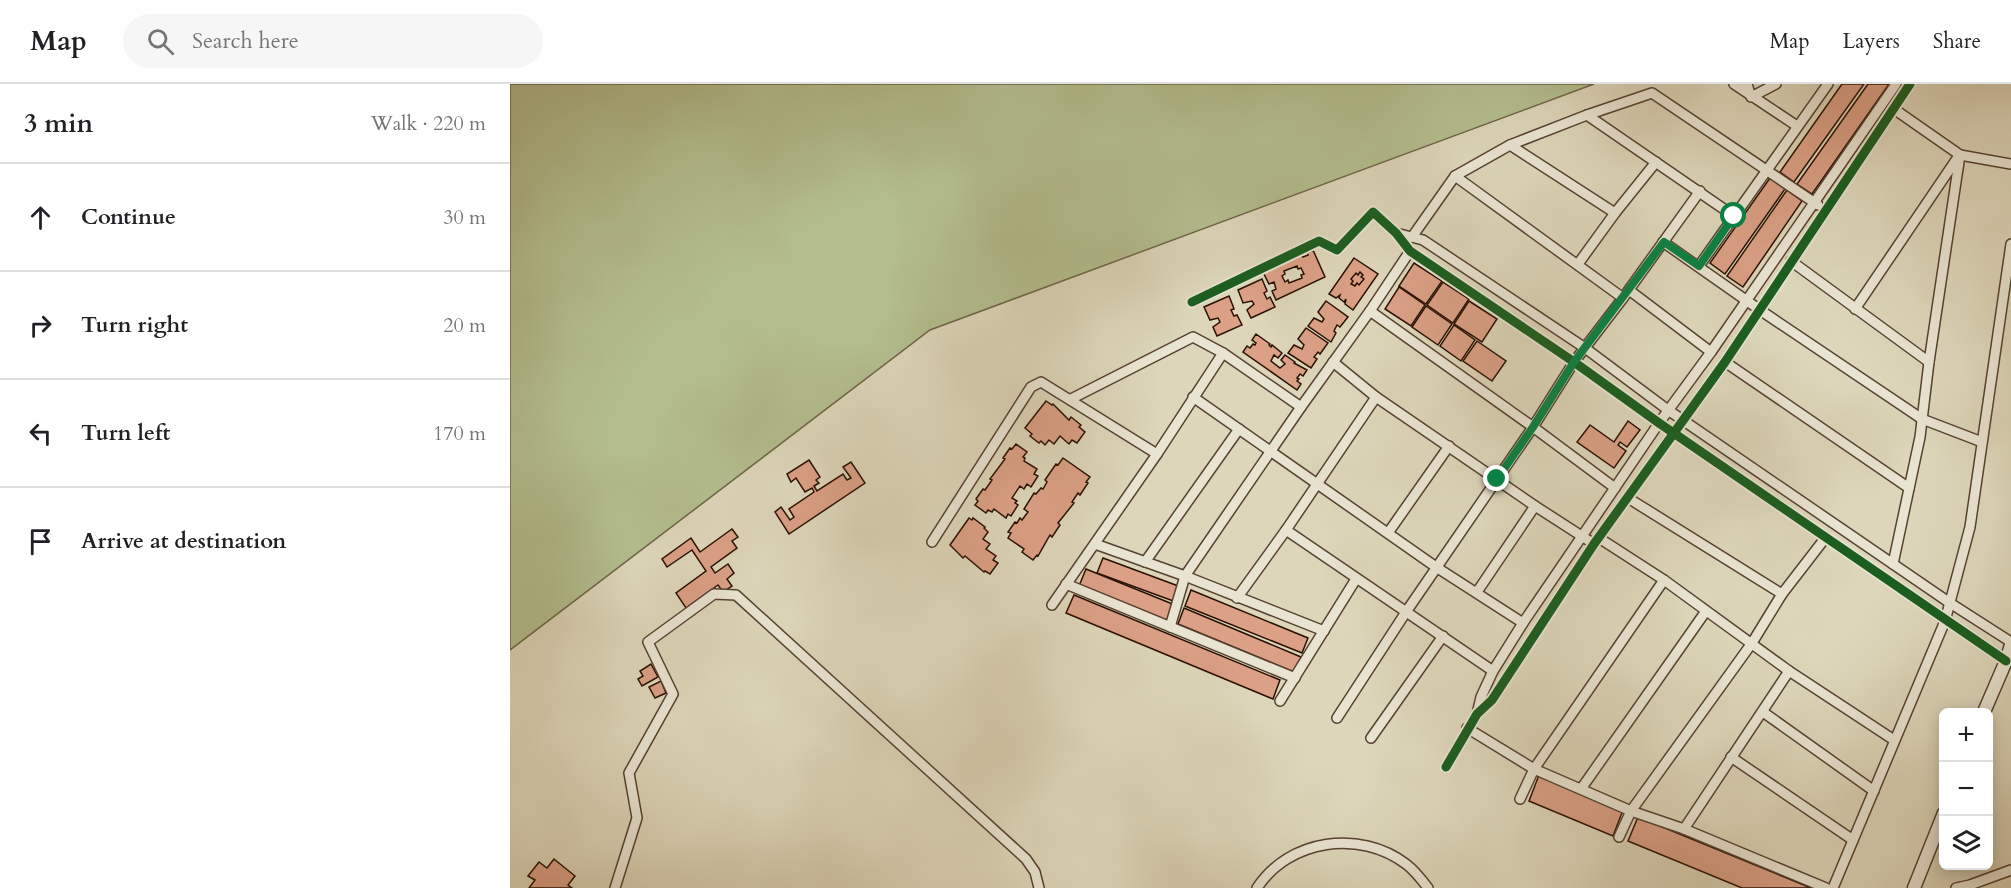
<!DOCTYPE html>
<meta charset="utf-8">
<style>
:root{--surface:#fff;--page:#f6f6f6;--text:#202124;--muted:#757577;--line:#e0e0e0}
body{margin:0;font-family:Cardo,serif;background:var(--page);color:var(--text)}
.controls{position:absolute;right:18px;bottom:18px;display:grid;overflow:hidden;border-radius:9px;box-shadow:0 3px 15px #0003}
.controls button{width:54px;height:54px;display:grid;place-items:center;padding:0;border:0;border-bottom:2px solid var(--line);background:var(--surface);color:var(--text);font:30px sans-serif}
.stop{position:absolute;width:18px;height:18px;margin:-14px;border:4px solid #0b8043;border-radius:50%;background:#fff}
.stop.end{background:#0b8043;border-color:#fff;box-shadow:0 2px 6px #0008}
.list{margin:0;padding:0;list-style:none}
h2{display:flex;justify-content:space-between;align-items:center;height:78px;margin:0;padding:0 24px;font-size:26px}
h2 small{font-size:20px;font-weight:400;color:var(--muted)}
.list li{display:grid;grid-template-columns:39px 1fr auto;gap:18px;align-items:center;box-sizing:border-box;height:108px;padding:0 24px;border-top:2px solid var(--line)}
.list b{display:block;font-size:22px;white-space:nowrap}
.list em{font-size:20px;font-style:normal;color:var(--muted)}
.icon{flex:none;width:33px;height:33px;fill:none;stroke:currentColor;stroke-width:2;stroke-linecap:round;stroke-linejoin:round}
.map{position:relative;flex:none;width:1501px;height:804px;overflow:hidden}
header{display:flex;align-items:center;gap:36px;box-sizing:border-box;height:84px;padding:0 30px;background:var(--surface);border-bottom:2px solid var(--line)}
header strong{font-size:28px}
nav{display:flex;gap:33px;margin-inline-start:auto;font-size:21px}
.search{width:420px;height:54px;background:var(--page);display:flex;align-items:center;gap:15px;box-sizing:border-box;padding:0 21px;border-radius:33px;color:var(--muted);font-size:22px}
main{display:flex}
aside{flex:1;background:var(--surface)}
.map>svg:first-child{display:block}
.green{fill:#b3bd8e;stroke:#6e6648;stroke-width:1.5}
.building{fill:#dba086;stroke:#291003;stroke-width:1.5;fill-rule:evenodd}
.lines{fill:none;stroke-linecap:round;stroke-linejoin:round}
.minor-casing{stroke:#564231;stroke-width:12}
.tertiary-casing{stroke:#564231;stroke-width:15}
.minor{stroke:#e9e4d2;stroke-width:9}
.tertiary{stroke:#e9e4d2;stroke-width:12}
.cycleway-casing{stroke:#e9e4d2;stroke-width:13}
.cycleway{stroke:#1b5e20;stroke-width:9}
.route{stroke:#0b8043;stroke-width:8}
</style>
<header>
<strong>Map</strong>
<div class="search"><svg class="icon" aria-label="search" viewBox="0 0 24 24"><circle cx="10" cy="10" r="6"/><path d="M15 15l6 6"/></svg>Search here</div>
<nav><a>Map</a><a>Layers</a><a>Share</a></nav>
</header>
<main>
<aside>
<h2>3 min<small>Walk · 220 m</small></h2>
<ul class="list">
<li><svg class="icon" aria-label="ahead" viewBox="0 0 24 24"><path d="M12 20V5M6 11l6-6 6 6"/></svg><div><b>Continue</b></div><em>30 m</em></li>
<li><svg class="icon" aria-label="right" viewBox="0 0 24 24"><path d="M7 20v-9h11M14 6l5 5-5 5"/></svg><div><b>Turn right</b></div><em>20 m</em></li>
<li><svg class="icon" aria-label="left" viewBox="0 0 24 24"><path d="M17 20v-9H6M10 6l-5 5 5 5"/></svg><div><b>Turn left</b></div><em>170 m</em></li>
<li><svg class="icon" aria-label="arrive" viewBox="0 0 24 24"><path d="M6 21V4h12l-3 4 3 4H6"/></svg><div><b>Arrive at destination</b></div></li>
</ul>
</aside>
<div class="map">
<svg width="1501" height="804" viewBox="0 0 1501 804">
<rect width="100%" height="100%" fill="#ddd6ba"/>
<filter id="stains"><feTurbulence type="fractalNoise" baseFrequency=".00333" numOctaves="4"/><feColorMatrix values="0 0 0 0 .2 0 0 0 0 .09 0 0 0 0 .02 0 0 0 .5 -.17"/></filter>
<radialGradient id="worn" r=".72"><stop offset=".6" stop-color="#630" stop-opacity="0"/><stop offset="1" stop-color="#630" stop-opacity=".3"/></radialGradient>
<!-- green -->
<polygon class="green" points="0,0 1084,0 420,246 0,566"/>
<!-- building -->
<g class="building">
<polygon points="1332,0 1354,0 1284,98 1270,88"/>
<polygon points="1358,0 1379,0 1302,110 1287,100"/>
<polygon points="1260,94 1275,105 1215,190 1200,179"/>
<polygon points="1277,106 1292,117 1233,203 1217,192"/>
<path d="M803,166L815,193L766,216L762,207L766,205L764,198L759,200L753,188L792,171L793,173L798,171L797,169ZM787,182L788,185L791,184L794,190L791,191L792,194L779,199L778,196L775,198L772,192L775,190L774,187Z"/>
<polygon points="844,174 868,190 843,226 835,220 836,215 834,218 829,214 830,211 826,214 819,210"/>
<polygon points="904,179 932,197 916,220 889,202"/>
<polygon points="850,188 853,191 851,193 854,195 849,201 847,199 845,202 841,200 843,197 841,195 846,189 848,191"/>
<polygon points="752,195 757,207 754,209 757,215 760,213 765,223 741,234 737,226 744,220 742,217 733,219 728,206"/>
<polygon points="933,198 959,215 943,239 917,221"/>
<polygon points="889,203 915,221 901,242 875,225"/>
<polygon points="719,212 723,222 724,225 721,226 724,232 727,231 732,241 707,252 703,243 710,238 708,234 700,236 694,223"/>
<polygon points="816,217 838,233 830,243 827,241 824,247 826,249 821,258 798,242 804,234 812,238 814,235 808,228"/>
<polygon points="959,217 987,235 972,258 944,240"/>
<polygon points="916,222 942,240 928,261 902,243"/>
<polygon points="944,241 965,256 951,277 930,262"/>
<polygon points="796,244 818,259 810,270 808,268 804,273 807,275 801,284 778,269 784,261 792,265 794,261 788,255"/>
<polygon points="746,250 760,260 759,261 761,263 762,261 772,269 768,274 764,271 761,277 770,284 775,280 771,276 775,271 785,278 784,279 797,286 793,292 790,290 787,294 789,295 787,297 791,300 787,306 733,268 737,262 740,264 743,260 745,261 746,259 742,256"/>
<polygon points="967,257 996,277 982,297 953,277"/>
<polygon points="536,317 542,321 543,320 559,336 561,333 571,341 569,343 575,348 567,359 562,356 559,360 550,352 544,360 539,356 535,361 531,357 529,359 520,352 522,350 515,344"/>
<polygon points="1118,337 1130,346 1117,363 1110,358 1108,361 1116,367 1104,384 1067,358 1080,341 1104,358"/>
<polygon points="506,360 517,368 513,373 515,374 514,377 527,385 524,390 528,392 521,403 517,400 514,405 510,402 502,414 507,417 505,419 508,421 501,432 498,430 496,434 484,425 482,428 478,426 476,429 465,421 468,417 466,415 473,405 475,406 482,396 480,395 495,375 493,374 500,364 502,365"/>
<polygon points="553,374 580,393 576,398 578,399 570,411 568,409 562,418 564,419 548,439 550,441 542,453 540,451 528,472 527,471 523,476 512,468 514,465 498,454 501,449 498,448 505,438 507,439 510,434 512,436 518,428 514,425 524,409 526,410 531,404 533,405 537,398 535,396 546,380 548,381"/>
<polygon points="299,376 310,393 306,396 309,399 304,402 307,407 333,390 337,396 341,394 333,383 341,378 355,399 279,450 265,428 271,423 280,436 284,433 279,425 304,408 302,404 295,408 286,394 281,398 277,390"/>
<polygon points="459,434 462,436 463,434 475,443 474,444 478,448 473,455 480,460 476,465 486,472 483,476 488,479 480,490 475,487 474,488 455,472 453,474 440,461"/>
<polygon points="222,445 228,453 222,457 227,464 201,483 205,489 218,480 224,489 217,495 222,502 213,508 208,501 176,524 166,509 196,487 182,466 157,483 152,475 181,454 190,468"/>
<polygon points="593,474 671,503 666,518 587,489"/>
<polygon points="576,485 665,521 659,538 569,502"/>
<polygon points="681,506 798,554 792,569 675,522"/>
<polygon points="564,511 770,596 763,615 556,529"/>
<polygon points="674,524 791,573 784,588 668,540"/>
<polygon points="141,580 148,593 132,602 128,595 133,592 130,587"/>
<polygon points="151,597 156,609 145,614 139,603"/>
<polygon points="1029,691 1113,726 1103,752 1019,717"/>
<polygon points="1128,733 1301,804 1232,804 1118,757"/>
<polygon points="44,775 65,792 58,801 62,804 19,804 25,796 18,792 29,778 37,784"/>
</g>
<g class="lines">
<defs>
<g id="minor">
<polyline points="1224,0 1287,42"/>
<polyline points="1237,0 1241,13 1266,0"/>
<polyline points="1384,25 1450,71 1501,80"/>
<polyline points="1077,31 1224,132"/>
<polyline points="1000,61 1105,129"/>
<polyline points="886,149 913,156 1075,264 1158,326 1440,519 1501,558"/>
<polyline points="902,153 945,92"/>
<polyline points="1153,158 1250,226 1412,335 1472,358"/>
<polyline points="1281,177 1419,278"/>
<polyline points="1068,180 1105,129 1146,78"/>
<polyline points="1189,182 1318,0"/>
<polyline points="1119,206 1201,268"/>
<polyline points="1113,214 945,92 1000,61 1077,31 1142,9 1308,121"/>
<polyline points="682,218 809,157 827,166 863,128 886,149 900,167 1064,278 1149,339 1496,577"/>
<polyline points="1345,225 1448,73"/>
<polyline points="860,227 1023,343 1105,404"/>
<polyline points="823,278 866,313 1025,422 1084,460"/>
<polyline points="1215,278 1399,404"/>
<polyline points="683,313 926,483 1013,539"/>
<polyline points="561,315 683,253 713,269 791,323"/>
<polyline points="1118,414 1272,510"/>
<polyline points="776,446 983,587"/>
<polyline points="878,449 939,362"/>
<polyline points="1089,454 1154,496 1279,587 1384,656"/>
<polyline points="422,458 521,303 531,298 647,370"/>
<polyline points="585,460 675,492 814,547"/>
<polyline points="635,478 729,345"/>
<polyline points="1383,480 1410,353 1419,278 1450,71"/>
<polyline points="556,500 785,594"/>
<polyline points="967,508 1025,422"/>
<polyline points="727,514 776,446 866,313"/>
<polyline points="542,521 647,370 713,269"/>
<polyline points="660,543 675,492 791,323 860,227 900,167"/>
<polyline points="770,617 846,495"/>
<polyline points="1253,628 1364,707"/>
<polyline points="967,630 971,613 983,587 1013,539 1149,339 1201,268 1386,0"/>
<polyline points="827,634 896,528 1023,343 1064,278 1113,214 1190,107"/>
<polyline points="957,644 1024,685 1121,727 1174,745 1316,804"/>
<polyline points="861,654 933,552"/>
<polyline points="1221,673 1343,756"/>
<polyline points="936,683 967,630 982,616 1084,460 1215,278 1400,0"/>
<polyline points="1071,705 1196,527"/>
<polyline points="1010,715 1024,685 1154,496"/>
<polyline points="1174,745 1279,587"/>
<polyline points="1109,753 1121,727 1242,559 1272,510 1316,453"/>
<polyline points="105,804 127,734 119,689 163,610 138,558 204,510 226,511 516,775 525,788 529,804"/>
<path d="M747,804C779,755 850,745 896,780C904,786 912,796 918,804"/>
<polyline points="1323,804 1435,537 1460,443 1501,160"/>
<polyline points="1446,804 1460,801 1501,786"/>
</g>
<g id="tertiary">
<polyline points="1474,628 1496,577 1501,561"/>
<polyline points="1404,804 1434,729"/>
</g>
</defs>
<!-- minor casing -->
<use href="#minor" class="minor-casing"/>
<!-- tertiary casing -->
<use href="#tertiary" class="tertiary-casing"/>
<!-- minor -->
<use href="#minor" class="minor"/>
<!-- tertiary -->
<use href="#tertiary" class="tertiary"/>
<defs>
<g id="cycleway">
<polyline points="682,218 809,157 827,166 863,128 886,149 900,167 1064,278 1149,339 1496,577"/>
<polyline points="936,683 967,630 982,616 1084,460 1215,278 1400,0"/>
</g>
</defs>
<!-- cycleway casing -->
<use href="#cycleway" class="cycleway-casing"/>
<!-- cycleway -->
<use href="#cycleway" class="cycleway"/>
</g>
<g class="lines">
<!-- route -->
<polyline class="route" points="987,395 1023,343 1064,278 1154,158 1189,182 1224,132"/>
</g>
<rect width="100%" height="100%" filter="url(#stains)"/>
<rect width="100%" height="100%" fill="url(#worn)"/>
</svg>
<div class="controls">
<button>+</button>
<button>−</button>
<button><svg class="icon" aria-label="layers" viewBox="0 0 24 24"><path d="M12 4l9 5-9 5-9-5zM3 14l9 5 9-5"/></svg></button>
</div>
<div class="stop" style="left:1224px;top:132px"></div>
<div class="stop end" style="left:987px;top:395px"></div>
</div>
</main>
